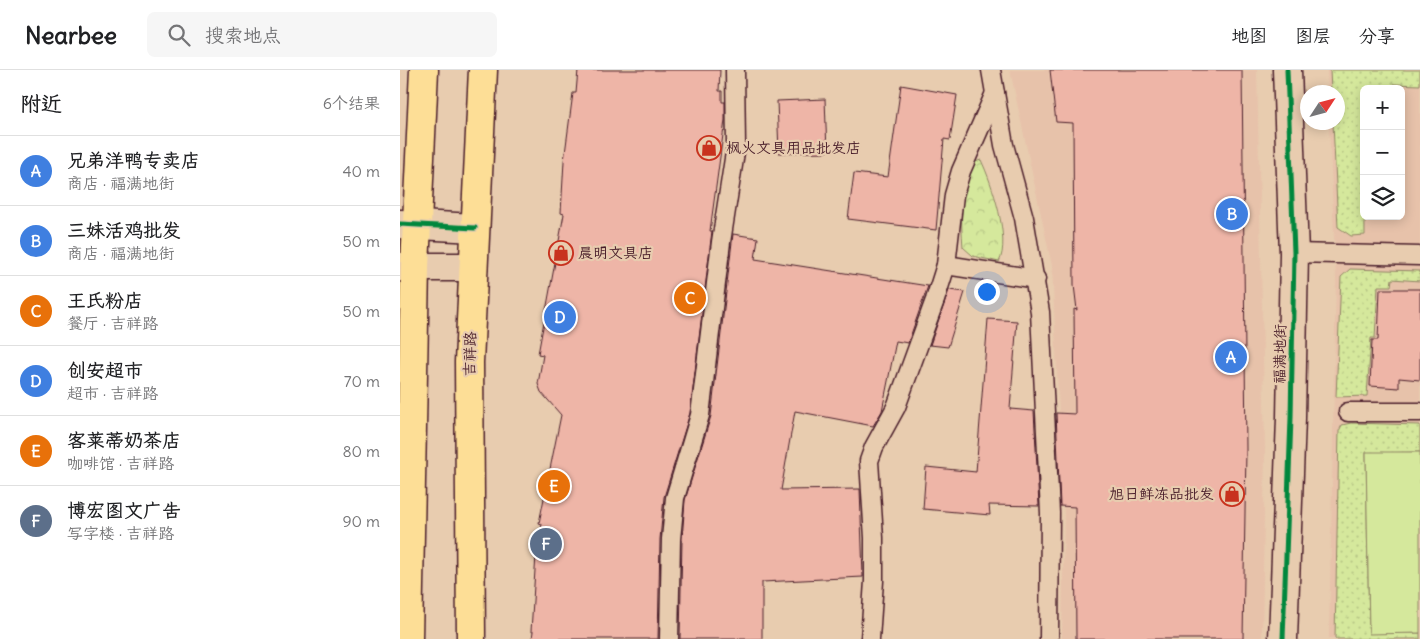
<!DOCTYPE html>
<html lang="zh">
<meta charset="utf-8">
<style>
:root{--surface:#fff;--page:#f6f6f6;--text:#202124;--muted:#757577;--line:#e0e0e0;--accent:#7c3aed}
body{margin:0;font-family:Delius,"LXGW WenKai TC",sans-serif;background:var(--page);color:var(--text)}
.controls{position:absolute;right:15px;top:15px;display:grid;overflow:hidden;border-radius:8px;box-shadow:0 2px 12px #0003}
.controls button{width:45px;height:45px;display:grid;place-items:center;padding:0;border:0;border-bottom:1px solid var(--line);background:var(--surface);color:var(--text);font:25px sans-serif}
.compass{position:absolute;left:900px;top:15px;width:45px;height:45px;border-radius:50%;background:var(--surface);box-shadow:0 2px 12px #0003;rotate:54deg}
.you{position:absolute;left:586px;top:221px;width:18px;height:18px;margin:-12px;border:4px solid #fff;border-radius:50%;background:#1a73e8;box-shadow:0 0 0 8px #1a73e833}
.badge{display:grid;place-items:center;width:32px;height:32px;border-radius:50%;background:var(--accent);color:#fff;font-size:16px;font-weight:700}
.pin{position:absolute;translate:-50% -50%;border:2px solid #fff;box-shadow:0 1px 5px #0006}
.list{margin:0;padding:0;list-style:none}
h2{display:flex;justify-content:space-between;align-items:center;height:65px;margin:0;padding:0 20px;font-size:21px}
h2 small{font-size:16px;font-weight:400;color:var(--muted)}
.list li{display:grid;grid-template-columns:32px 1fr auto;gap:15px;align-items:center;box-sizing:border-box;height:70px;padding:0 20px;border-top:1px solid var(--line)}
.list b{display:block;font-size:19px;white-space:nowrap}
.list p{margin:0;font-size:16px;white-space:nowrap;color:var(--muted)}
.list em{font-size:16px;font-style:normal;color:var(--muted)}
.icon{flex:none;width:28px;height:28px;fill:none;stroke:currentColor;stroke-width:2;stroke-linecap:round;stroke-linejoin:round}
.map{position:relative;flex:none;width:1020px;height:569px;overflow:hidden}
header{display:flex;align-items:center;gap:30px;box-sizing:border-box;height:70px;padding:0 25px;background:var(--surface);border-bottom:1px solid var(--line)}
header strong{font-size:24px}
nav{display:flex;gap:28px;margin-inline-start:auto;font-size:18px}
.search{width:350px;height:45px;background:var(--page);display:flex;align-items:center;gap:12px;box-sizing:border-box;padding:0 18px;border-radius:8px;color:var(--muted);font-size:19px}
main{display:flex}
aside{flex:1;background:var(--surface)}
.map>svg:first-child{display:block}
.built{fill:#e7c2aa;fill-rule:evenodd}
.grass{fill:url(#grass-dots);stroke:#908464}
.forest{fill:url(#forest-crowns);stroke:#908464}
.garden{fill:#d5e89c;stroke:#908464}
.building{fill:#eeb5a7;stroke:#4a1f2b}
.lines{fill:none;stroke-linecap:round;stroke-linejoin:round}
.lane-casing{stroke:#4a1f2b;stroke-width:21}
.street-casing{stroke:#4a1f2b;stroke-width:31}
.secondary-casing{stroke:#4a1f2b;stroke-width:31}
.primary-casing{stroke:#4a1f2b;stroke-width:31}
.lane{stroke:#e8ccaf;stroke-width:18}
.street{stroke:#e8ccaf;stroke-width:28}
.secondary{stroke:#e8ccaf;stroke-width:28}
.primary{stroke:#fdde96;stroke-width:28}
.cycleway-casing{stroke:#e8ccaf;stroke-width:8}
.cycleway{stroke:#00873e;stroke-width:5}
.labels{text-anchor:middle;stroke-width:4.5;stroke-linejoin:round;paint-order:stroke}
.poi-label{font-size:15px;fill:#4a1f2b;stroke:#e8ccaf;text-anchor:start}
.street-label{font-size:15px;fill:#4a1f2b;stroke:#e8ccaf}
</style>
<header>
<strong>Nearbee</strong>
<div class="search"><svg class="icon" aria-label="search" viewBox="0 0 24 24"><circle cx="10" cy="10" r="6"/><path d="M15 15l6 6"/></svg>搜索地点</div>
<nav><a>地图</a><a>图层</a><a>分享</a></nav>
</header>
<main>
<aside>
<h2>附近<small>6个结果</small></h2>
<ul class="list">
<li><span class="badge" style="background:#3f7fe0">A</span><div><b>兄弟洋鸭专卖店</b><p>商店 · 福满地街</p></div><em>40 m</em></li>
<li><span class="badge" style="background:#3f7fe0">B</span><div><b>三妹活鸡批发</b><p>商店 · 福满地街</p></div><em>50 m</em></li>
<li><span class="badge" style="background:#e8710a">C</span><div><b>王氏粉店</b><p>餐厅 · 吉祥路</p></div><em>50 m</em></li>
<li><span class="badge" style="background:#3f7fe0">D</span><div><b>创安超市</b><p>超市 · 吉祥路</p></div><em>70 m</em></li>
<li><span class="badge" style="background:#e8710a">E</span><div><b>客莱蒂奶茶店</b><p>咖啡馆 · 吉祥路</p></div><em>80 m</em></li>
<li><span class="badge" style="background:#5c6f8a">F</span><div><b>博宏图文广告</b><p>写字楼 · 吉祥路</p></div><em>90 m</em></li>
</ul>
</aside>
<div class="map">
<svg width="1020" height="569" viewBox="0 0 1020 569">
<defs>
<pattern id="grass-dots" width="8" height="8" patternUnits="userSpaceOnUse" patternTransform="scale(1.25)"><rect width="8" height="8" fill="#d5e89c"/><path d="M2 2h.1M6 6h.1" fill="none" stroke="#b8c787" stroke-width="1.8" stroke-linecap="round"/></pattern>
<pattern id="forest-crowns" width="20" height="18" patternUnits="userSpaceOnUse" patternTransform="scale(1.25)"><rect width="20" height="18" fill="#d5e89c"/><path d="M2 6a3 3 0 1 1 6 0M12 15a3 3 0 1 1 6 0" fill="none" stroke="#b8c787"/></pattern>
</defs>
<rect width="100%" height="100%" fill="#e8ccaf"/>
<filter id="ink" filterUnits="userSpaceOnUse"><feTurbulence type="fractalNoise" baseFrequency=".02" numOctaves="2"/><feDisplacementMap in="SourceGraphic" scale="10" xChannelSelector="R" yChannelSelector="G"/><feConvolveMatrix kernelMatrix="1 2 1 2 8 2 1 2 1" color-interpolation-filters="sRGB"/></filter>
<g filter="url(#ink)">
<!-- built -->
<g class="built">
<polygon points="610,0 857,0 865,380 862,569 662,569 664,445 652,196"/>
<path d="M927,0H1020V569H929L936,209L929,53L938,52V22H928ZM964,19H1001V146H964Z"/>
</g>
<!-- grass -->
<g class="grass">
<polygon points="930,0 1020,0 1020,15 994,14 993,19 964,19 965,165 951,166 938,157 933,53 938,52 938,22 931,22"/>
<polygon points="950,199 1020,201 1020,211 992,209 991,216 978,216 975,268 971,268 967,326 936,327 941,207"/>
<polygon points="951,353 1020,355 1020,382 966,383 969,563 1020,563 1020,569 935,569 939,361 942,355"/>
</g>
<!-- forest -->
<path class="forest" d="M581,90C592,113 611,170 599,192L573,186L563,177C561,151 559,115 575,92Z"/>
<!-- garden -->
<polygon class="garden" points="966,382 1020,382 1020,563 969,564"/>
<!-- building -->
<g class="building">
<polygon points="178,0 320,0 319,21 322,21 322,32 325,32 325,50 310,161 312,161 290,343 264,427 260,469 258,569 132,569 133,561 131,561 136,485 142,454 139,453 161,345 141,322 138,314 143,285 138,284 164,144 161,143 164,91 173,23 176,23"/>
<polygon points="650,0 842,0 846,379 843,569 676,569 675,437 660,436 656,343 675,344 674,239 677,240 674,215 673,53 656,52"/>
<polygon points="501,15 557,25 550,70 544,69 536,160 448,149 454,103 488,107"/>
<polygon points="425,29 427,82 379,83 377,31"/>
<polygon points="333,164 358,168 355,189 528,216 508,273 496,271 482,341 473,356 395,341 381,420 460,419 463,507 362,512 362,569 280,569 282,470 285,430 311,346"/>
<polygon points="980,219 1020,219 1020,310 999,308 999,318 970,316 972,270 978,270"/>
<polygon points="549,220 565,222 548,277 530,275"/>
<polygon points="588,249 617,251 610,339 634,341 639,436 589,435 590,445 523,439 526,397 576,402"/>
</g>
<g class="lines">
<defs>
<g id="lane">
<polyline points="591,0 604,75 624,148 640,242 650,443 649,569"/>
<polyline points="894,183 1020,186"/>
<polyline points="546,195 636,209"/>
<polyline points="948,342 1020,342"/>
<polyline points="269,569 271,469 275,428 300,345 321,172 336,76 335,0"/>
<polyline points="470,569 474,511 474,468 469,391 474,377 496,337 535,230 546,195 554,125 561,101 595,23"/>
</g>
<polyline id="street" points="883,569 891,348 894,183 887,0"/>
<g id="secondary">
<polyline points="0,154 75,158"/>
<polyline points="0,197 72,197"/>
</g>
<g id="primary">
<polyline points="8,569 15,197 24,0"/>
<polyline points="71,569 69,292 83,0"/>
</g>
</defs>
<!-- lane casing -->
<use href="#lane" class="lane-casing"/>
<!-- street casing -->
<use href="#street" class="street-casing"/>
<!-- secondary casing -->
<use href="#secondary" class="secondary-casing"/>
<!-- primary casing -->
<use href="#primary" class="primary-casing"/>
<!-- lane -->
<use href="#lane" class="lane"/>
<!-- street -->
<use href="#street" class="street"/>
<!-- secondary -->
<use href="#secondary" class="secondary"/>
<!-- primary -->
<use href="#primary" class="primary"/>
<defs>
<g id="cycleway">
<polyline points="0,154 75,158"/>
<polyline points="883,569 891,348 894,183 887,0"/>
</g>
</defs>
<!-- cycleway casing -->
<use href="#cycleway" class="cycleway-casing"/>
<!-- cycleway -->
<use href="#cycleway" class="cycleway"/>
</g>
</g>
<!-- icons -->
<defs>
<symbol id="shop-ring" viewBox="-11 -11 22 22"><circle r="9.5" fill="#e8ccaf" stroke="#c8321e" stroke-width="1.5"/><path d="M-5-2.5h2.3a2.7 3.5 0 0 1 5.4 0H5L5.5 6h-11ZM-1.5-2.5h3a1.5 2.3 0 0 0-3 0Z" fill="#c8321e"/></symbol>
</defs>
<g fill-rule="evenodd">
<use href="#shop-ring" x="295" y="64" width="28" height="28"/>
<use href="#shop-ring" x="147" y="169" width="28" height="28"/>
<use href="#shop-ring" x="818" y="410" width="28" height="28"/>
</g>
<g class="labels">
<!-- poi labels -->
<g class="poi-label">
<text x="326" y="83">枫火文具用品批发店</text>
<text x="178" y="188">晨明文具店</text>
<text x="814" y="429" text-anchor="end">旭日鲜冻品批发</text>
</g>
<!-- street labels -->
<g class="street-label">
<text transform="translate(70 284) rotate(-89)" y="5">吉祥路</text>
<text transform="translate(880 284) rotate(-89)" y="5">福满地街</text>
</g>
</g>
</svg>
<div class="controls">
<button>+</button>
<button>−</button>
<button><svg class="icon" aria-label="layers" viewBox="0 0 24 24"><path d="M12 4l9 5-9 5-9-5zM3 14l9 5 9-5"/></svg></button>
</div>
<svg class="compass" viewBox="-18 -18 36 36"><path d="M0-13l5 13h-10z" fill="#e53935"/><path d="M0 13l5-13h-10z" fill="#757577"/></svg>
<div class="you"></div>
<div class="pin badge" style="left:831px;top:287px;background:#3f7fe0">A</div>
<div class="pin badge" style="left:832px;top:144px;background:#3f7fe0">B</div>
<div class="pin badge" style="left:290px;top:228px;background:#e8710a">C</div>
<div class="pin badge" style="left:160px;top:247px;background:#3f7fe0">D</div>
<div class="pin badge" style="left:154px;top:416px;background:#e8710a">E</div>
<div class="pin badge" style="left:146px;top:474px;background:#5c6f8a">F</div>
</div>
</main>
